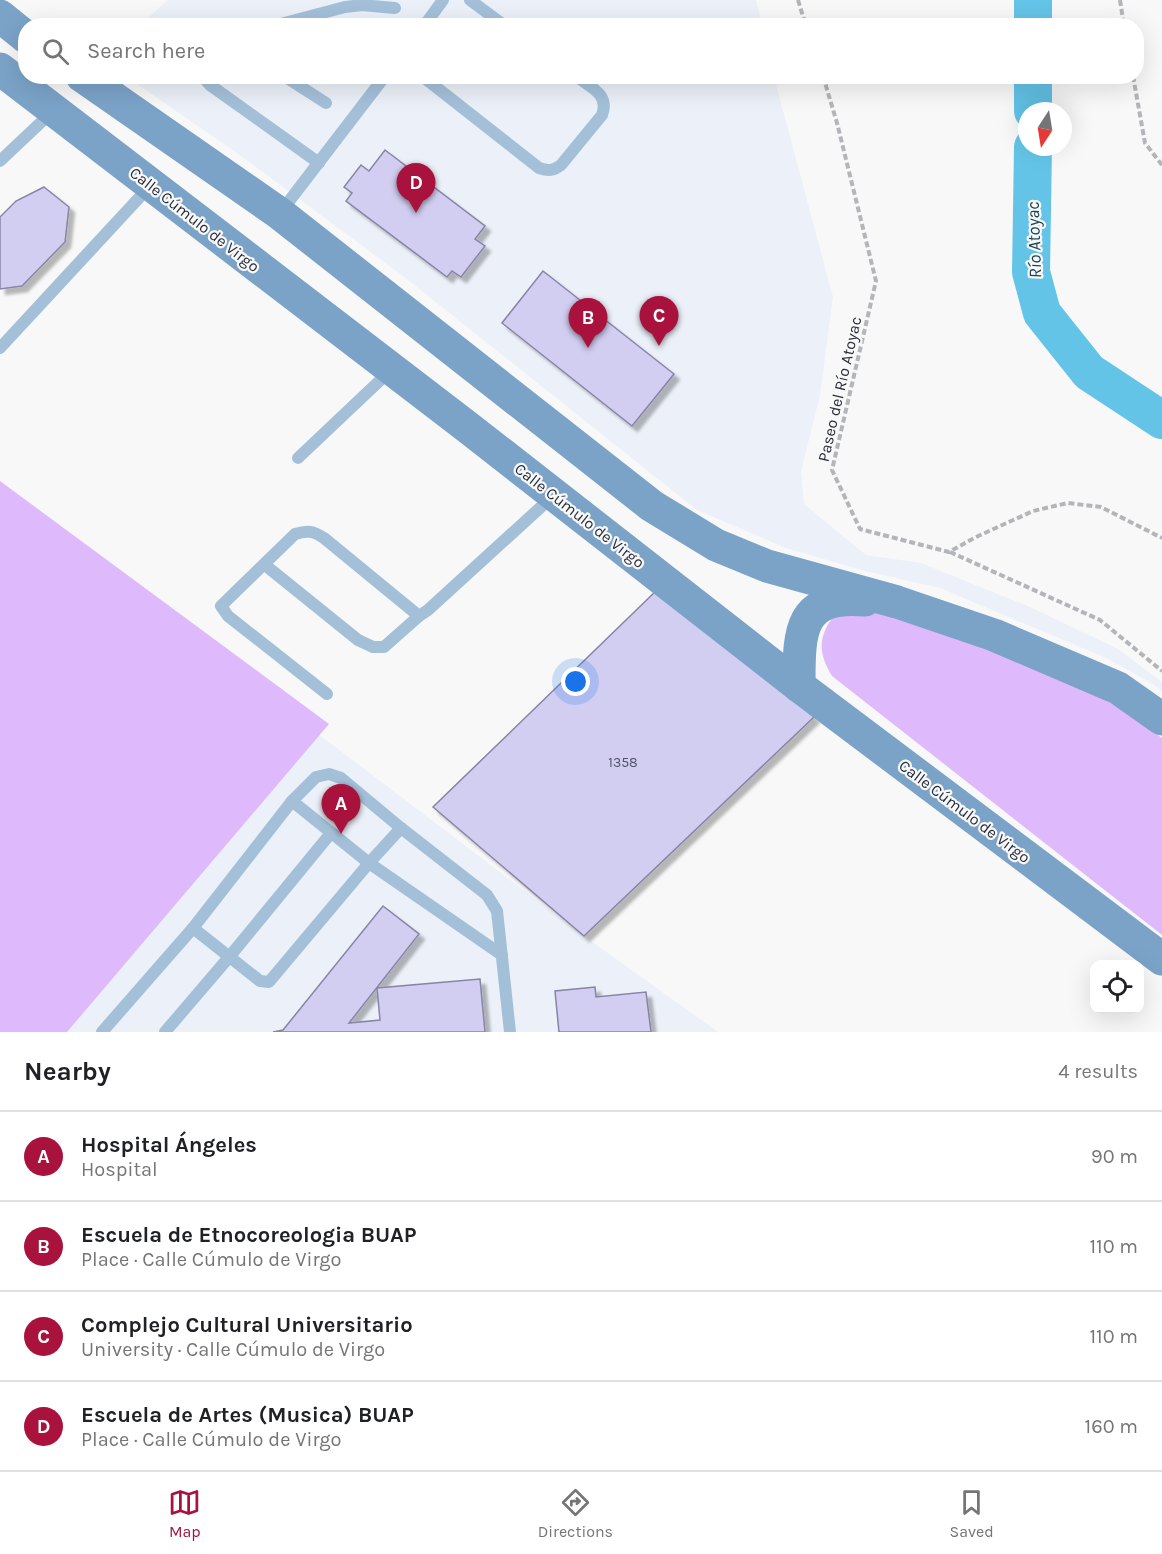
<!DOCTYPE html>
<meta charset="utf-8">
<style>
:root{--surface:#fff;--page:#f6f6f6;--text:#202124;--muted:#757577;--line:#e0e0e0;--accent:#a9123d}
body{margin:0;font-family:Karla,sans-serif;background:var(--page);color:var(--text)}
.controls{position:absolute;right:18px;bottom:18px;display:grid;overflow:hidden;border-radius:12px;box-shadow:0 6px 24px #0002}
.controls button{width:54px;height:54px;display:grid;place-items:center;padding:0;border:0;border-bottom:2px solid var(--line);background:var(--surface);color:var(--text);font:30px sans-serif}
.compass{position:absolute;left:1018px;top:102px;width:54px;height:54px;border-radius:50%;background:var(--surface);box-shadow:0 6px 24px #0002;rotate:192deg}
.you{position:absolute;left:576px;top:682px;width:21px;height:21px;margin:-15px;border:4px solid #fff;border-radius:50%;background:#1a73e8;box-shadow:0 0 0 9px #1a73e833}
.badge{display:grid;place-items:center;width:39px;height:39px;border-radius:50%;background:var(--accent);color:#fff;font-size:20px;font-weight:700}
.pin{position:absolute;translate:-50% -50px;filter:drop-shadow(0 2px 3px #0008)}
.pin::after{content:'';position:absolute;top:32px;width:21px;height:18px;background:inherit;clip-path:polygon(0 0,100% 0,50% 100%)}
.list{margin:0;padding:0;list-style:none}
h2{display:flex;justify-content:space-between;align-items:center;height:78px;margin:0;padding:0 24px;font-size:26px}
h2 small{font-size:20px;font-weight:400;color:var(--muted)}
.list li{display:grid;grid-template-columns:39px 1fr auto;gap:18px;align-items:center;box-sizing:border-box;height:90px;padding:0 24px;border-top:2px solid var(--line)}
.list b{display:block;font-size:22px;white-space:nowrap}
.list p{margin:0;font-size:20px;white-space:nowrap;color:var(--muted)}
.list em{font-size:20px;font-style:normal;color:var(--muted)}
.icon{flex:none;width:33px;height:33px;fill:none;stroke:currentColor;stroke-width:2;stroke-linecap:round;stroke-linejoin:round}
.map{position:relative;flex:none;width:1162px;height:1032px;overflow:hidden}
.search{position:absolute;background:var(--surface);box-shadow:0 6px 24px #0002;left:18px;right:18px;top:18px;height:66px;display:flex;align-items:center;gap:15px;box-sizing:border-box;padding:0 21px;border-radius:24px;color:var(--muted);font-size:22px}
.sheet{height:438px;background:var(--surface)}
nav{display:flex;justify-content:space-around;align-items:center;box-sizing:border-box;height:84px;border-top:2px solid var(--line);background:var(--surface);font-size:16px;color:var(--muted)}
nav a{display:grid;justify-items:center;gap:3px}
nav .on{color:var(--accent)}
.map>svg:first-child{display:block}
.built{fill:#ecf0f8}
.green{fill:#deb9fb}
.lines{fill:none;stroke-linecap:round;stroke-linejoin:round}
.river{stroke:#64c4e8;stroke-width:38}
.building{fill:#d1cef2;stroke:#8784a6;stroke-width:1.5;filter:url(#shadow)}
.path{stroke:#b3b5b9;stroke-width:4;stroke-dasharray:6 3;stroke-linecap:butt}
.service{stroke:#a4c0d9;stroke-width:12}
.secondary{stroke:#7ba3c8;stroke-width:33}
.labels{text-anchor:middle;stroke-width:4.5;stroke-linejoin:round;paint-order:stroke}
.number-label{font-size:14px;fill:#525568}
.street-label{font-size:16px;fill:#282d3a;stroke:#f8f8f8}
.water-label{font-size:18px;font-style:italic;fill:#1b4555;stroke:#f8f8f8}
</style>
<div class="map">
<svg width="1162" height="1032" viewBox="0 0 1162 1032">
<defs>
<filter id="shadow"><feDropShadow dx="5.5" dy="5.5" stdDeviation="1.5" flood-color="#0004"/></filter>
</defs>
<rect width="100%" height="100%" fill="#f8f8f8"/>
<!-- built -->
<g class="built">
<polygon points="168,0 756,0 762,25 139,26"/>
<polygon points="127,77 774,77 833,297 820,395 801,471 804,504 866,555 921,563 1030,607 1118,649 1162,682 1162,691 1150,682 1106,658 940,588 865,571 786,548 697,510 403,276 237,153"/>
<polygon points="317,733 584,936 718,1032 65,1032"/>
</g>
<!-- green -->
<g class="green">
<polygon points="0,481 329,724 67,1032 0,1032"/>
<path d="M886,611L1076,683L1123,710L1162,738V935L832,676C817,651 818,635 837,612Z"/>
</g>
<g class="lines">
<!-- river -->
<g class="river">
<polyline points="1033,26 1033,0"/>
<polyline points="1033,76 1033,111"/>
<polyline points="1033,147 1031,272 1042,313 1089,372 1162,420"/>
</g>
</g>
<!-- building -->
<g class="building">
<polygon points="385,150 485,226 475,239 485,246 461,277 452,271 447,277 346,201 352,193 344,187 361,165 369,171"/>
<polygon points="44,187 69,207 65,242 22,286 0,289 0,217 16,201"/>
<polygon points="543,271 674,374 632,426 502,323"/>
<polygon points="657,590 814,717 584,936 433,807"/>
<polygon points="383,906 419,934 349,1023 380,1020 377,988 480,979 485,1032 273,1032 283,1030"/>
<polygon points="595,987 596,997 646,992 651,1032 559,1032 555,991"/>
</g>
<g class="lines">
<!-- path -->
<g class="path">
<polyline points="798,0 806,26"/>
<polyline points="1120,0 1124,26"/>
<polyline points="823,76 837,123 876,281 832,470 860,529 949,552 976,537 1033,511 1068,503 1101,507 1162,538"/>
<polyline points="1133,76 1145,143 1162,165"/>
<polyline points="950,552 1100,620 1162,671"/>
</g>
<!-- service -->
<g class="service">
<polyline points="470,0 505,26"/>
<polyline points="273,26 345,7 362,5 395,8"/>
<polyline points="424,26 443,0"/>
<polyline points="202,76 210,85 319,163"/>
<polyline points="284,76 326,103"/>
<path d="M422,76L539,168C548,171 553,171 561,165L602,115C610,94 590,87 576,76"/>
<polyline points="0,161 53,111"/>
<polyline points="280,213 385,76"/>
<polyline points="0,348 150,186"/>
<polyline points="298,458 391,370"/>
<polyline points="265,565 358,640 373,647 384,647 419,616"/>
<path d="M327,694L228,616L221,606L295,534C308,530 313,531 324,538L419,616L428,610L553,496"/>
<polyline points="292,801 369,863 502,955"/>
<polyline points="193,928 260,981 269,982 369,863 401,828"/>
<polyline points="102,1032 193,928 292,801 316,777 329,774 341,778 401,828 487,895 497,911 510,1032"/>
<polyline points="165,1032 230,956 331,833"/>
</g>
<!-- secondary -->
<g class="secondary">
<polyline points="0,16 26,37"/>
<polyline points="0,69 466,426 799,686 1162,959"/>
<polyline points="82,76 279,213 652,506 716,545 767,566 897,602 994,635 1118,688 1162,719"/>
<path d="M799,686C799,633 798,594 865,600"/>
</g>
</g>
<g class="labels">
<!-- number labels -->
<g class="number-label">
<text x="623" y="767">1358</text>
</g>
<!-- street labels -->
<g class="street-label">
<text transform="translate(195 219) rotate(38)" y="6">Calle Cúmulo de Virgo</text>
<text transform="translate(839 389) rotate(-77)" y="6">Paseo del Río Atoyac</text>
<text transform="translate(580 515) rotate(38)" y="6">Calle Cúmulo de Virgo</text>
<text transform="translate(965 811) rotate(37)" y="6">Calle Cúmulo de Virgo</text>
</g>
<!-- water labels -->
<g class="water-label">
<text transform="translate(1034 240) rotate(-92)" y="6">Río Atoyac</text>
</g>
</g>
</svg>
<div class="controls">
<button><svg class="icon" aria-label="locate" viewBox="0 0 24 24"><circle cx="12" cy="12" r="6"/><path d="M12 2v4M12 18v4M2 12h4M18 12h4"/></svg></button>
</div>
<svg class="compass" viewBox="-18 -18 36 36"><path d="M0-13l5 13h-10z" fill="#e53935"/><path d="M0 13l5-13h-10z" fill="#757577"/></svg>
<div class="you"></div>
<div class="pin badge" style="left:341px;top:834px">A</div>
<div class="pin badge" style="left:588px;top:348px">B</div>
<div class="pin badge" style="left:659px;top:346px">C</div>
<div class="pin badge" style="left:416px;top:213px">D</div>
<div class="search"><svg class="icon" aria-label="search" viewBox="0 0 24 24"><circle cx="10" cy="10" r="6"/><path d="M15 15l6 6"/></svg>Search here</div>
</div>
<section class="sheet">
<h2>Nearby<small>4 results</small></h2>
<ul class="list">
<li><span class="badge">A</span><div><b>Hospital Ángeles</b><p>Hospital</p></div><em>90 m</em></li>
<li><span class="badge">B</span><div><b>Escuela de Etnocoreologia BUAP</b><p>Place · Calle Cúmulo de Virgo</p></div><em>110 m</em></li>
<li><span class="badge">C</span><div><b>Complejo Cultural Universitario</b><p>University · Calle Cúmulo de Virgo</p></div><em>110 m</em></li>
<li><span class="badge">D</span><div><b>Escuela de Artes (Musica) BUAP</b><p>Place · Calle Cúmulo de Virgo</p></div><em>160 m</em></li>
</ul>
</section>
<nav>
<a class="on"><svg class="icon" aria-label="map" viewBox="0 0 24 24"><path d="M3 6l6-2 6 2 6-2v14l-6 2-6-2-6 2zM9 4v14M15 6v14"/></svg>Map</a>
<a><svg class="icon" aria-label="directions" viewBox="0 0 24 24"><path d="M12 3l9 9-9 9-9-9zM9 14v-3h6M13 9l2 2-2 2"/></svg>Directions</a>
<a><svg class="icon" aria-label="saved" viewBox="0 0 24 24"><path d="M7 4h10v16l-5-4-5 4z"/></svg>Saved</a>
</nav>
